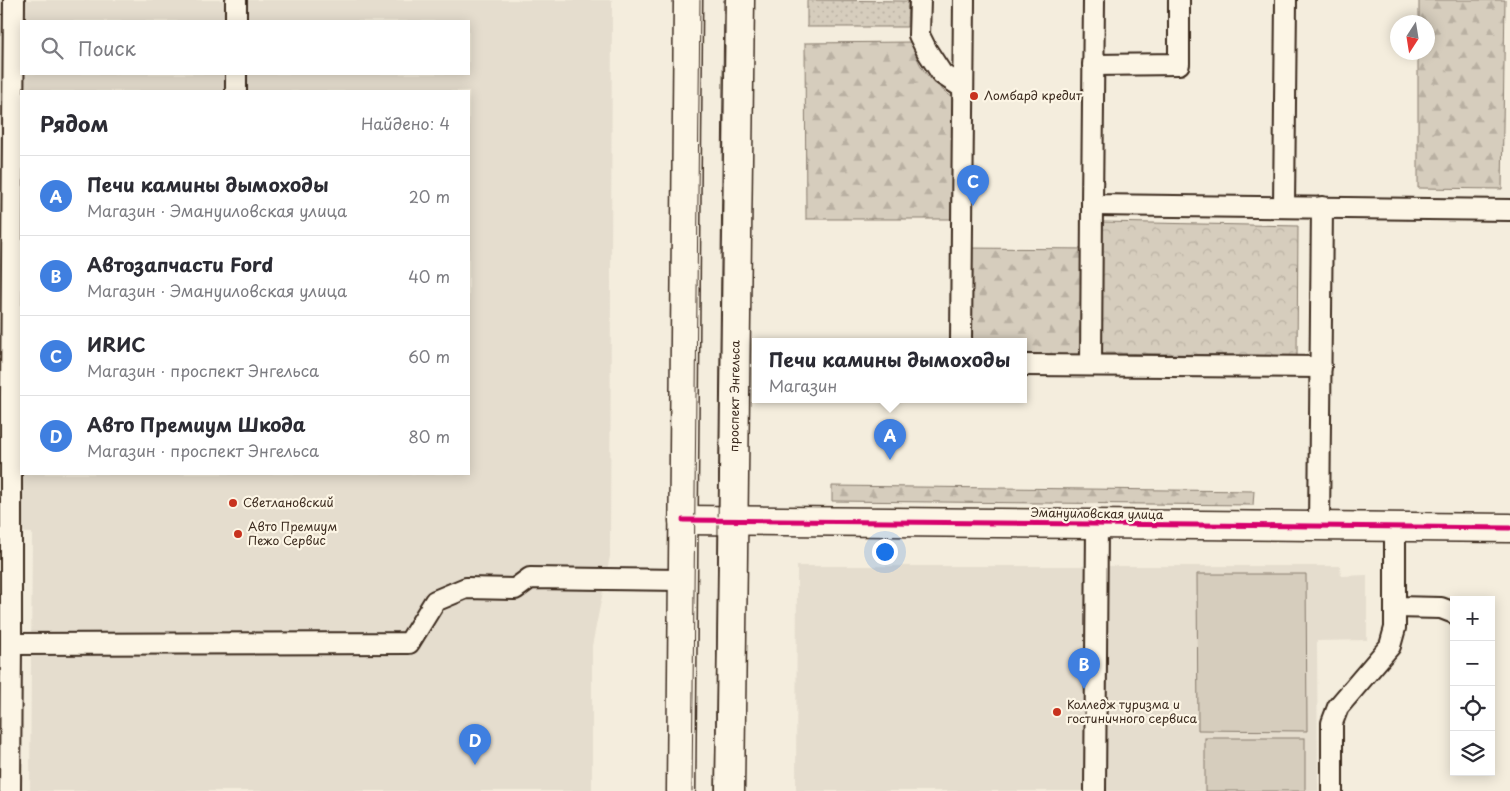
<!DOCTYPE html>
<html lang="ru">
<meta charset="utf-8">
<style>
:root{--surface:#fff;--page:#f2f2f3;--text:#2b2b33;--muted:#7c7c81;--line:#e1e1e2;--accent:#0b8043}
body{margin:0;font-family:"Playpen Sans",sans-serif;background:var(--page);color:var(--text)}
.controls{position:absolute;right:15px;bottom:15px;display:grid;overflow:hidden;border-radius:0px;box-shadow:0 2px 12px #0003}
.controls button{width:45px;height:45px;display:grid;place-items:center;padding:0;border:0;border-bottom:1px solid var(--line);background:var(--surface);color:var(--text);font:25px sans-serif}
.compass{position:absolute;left:1390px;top:15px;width:45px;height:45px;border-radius:50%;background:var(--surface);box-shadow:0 2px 12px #0003;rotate:192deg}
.you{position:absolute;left:884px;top:551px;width:18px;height:18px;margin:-12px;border:4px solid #fff;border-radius:50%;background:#1a73e8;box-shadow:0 0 0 8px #1a73e833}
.badge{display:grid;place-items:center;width:32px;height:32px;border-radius:50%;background:var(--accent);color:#fff;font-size:16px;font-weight:700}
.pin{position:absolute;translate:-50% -41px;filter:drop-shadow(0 1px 2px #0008)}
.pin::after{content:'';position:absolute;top:26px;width:18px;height:15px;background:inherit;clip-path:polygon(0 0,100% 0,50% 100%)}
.popup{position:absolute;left:752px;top:338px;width:275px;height:65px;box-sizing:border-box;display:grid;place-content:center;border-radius:0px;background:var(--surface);filter:drop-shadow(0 1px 4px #0005);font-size:16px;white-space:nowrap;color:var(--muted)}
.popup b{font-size:19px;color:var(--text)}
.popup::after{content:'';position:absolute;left:50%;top:100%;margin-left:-10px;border:10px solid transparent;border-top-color:var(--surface)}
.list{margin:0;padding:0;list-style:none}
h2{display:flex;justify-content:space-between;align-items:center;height:65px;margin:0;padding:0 20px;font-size:21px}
h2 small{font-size:16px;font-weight:400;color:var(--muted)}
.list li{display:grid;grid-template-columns:32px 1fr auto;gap:15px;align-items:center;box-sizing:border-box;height:80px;padding:0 20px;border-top:1px solid var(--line)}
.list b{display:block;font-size:19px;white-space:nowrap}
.list p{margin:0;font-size:16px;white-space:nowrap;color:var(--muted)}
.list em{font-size:16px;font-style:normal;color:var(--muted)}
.icon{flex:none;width:28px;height:28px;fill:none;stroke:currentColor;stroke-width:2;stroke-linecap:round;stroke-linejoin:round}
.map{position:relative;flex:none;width:1510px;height:791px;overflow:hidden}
.search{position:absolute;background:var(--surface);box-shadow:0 2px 12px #0003;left:20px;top:20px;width:450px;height:55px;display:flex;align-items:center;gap:12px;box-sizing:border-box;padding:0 18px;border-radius:0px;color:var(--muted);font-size:19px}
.panel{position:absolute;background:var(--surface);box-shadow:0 2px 12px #0003;left:20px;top:90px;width:450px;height:385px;border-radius:0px}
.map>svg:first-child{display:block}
.built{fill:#e5ddce;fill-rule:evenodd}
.grass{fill:url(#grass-dots);stroke:#887c6e}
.forest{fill:url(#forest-firs);stroke:#887c6e}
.park{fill:url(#park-crowns);stroke:#887c6e}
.pitch{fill:#d6cdbd;stroke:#887c6e}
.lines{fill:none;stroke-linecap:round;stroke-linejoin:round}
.lane-casing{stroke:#3b2a1e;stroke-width:24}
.street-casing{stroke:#3b2a1e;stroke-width:31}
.primary-casing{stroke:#3b2a1e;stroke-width:31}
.lane{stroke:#fcf5e5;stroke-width:20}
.street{stroke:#fcf5e5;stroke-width:28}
.primary{stroke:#fcf5e5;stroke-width:28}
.tram{stroke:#3b2a1e;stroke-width:1}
.cycleway-casing{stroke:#fcf5e5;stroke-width:8}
.cycleway{stroke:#d6006c;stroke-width:5}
.poi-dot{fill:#c8321e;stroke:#fcf5e5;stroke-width:2}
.labels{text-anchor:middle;stroke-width:4.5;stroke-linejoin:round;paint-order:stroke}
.poi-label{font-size:12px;fill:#3b2a1e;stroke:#fcf5e5;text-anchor:start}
.street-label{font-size:12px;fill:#3b2a1e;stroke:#fcf5e5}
</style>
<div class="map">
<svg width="1510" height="791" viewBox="0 0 1510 791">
<defs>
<pattern id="grass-dots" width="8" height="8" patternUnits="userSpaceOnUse" patternTransform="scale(1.25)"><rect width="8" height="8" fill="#d6cdbd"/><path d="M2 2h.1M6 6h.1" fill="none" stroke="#b9b0a2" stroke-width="1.8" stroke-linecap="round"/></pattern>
<pattern id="forest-firs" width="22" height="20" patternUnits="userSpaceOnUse" patternTransform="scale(1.25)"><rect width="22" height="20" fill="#d6cdbd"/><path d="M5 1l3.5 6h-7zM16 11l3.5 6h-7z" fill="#b9b0a2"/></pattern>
<pattern id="park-crowns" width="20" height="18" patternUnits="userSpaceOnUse" patternTransform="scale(1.25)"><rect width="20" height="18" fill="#d6cdbd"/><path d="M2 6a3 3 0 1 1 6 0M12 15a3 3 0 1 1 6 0" fill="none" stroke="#b9b0a2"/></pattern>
</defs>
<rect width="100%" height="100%" fill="#f4eddd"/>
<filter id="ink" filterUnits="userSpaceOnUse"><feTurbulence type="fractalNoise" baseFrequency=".02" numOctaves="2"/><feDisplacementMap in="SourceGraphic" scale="10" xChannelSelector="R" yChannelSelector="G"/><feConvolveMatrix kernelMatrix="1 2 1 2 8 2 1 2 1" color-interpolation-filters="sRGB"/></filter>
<g filter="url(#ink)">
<!-- built -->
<g class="built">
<path d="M0,0H612L610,556L592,646V791H30L32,533L0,532ZM21,21H469V74H21ZM21,91H469V474H21Z"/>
<polygon points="797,566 1340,566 1341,576 1367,575 1367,640 1317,641 1318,791 796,791"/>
</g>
<!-- grass -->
<polygon class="grass" points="807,0 908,1 907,27 807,27"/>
<!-- forest -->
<g class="forest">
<polygon points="1419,0 1505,0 1502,189 1418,188 1418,53 1428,52 1428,22 1419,22"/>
<path d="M912,42C919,71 931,81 953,98L951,219H806L805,43Z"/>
<polygon points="962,248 1092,249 1091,365 1024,365 1024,341 961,341"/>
<polygon points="832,486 1254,491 1253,505 832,501"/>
</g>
<!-- park -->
<polygon class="park" points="1103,222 1298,226 1297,356 1101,353"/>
<!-- pitch -->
<g class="pitch">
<polygon points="1197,574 1306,574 1307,731 1198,730"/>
<rect x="1205" y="738" width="100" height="53"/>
</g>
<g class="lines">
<defs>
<g id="lane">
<polyline points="920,0 919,35 927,51 942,74 963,88"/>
<polyline points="1094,0 1092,205 1510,210"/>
<polyline points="236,21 236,0"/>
<polyline points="1093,65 1179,64 1179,0"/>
<polyline points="236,91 236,74"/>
<polyline points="1284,206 1286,0"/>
<polyline points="961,341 964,0"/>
<polyline points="1024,365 1321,367"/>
<polyline points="1091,365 1092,205"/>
<polyline points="1319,527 1322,207"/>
<polyline points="1395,607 1441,608 1454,613"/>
<polyline points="11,644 11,398 14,0"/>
<polyline points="10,791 11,644 409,643 435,601 466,588 515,589 530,578 682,580"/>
<polyline points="1095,791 1097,524"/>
<polyline points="1332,791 1332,723 1338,707 1390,646 1395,628 1395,527"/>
</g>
<polyline id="street" points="683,520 1510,528"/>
<g id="primary">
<polyline points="681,791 688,0"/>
<path id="s1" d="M730,791L740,0"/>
</g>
</defs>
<!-- lane casing -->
<use href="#lane" class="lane-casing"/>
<!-- street casing -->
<use href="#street" class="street-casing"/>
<!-- primary casing -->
<use href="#primary" class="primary-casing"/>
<!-- lane -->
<use href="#lane" class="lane"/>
<!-- street -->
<use href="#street" class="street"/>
<!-- primary -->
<use href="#primary" class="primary"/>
<!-- tram -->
<g class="tram">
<polyline points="692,791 700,0"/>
<polyline points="715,791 724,0"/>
</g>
<defs>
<polyline id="cycleway" points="683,520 1510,528"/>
</defs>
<!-- cycleway casing -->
<use href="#cycleway" class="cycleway-casing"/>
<!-- cycleway -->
<use href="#cycleway" class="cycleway"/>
</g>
</g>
<!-- markers -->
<g class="poi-dot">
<circle cx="974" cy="96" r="5"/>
<circle cx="233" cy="503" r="5"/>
<circle cx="238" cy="534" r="5"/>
<circle cx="1057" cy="712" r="5"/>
</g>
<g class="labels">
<!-- poi labels -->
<g class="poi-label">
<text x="984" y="100">Ломбард кредит</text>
<text x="243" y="507">Светлановский</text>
<text x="248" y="531">Авто Премиум<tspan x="248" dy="14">Пежо Сервис</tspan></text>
<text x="1067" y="709">Колледж туризма и<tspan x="1067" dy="14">гостиничного сервиса</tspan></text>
</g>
<!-- street labels -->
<g class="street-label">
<text dy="4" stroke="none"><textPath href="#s1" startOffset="395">проспект Энгельса</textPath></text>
<text transform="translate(1097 514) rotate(1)" y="4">Эмануиловская улица</text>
</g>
</g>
</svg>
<div class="controls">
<button>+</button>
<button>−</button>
<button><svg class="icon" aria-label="locate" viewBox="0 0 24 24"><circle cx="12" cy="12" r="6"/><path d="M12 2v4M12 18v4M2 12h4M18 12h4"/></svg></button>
<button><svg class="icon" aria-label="layers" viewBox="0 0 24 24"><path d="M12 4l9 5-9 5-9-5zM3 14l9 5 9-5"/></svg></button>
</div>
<svg class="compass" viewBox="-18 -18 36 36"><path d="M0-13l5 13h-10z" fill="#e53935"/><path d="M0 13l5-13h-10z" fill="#7c7c81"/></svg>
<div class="you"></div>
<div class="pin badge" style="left:890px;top:460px;background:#3f7fe0">A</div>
<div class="popup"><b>Печи камины дымоходы</b>Магазин</div>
<div class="pin badge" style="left:1084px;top:689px;background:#3f7fe0">B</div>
<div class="pin badge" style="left:973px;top:206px;background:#3f7fe0">C</div>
<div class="pin badge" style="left:475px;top:765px;background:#3f7fe0">D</div>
<div class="search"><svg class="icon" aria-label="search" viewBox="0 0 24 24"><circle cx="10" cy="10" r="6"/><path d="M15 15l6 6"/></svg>Поиск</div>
<section class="panel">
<h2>Рядом<small>Найдено: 4</small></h2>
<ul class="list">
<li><span class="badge" style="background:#3f7fe0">A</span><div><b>Печи камины дымоходы</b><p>Магазин · Эмануиловская улица</p></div><em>20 m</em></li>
<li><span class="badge" style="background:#3f7fe0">B</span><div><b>Автозапчасти Ford</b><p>Магазин · Эмануиловская улица</p></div><em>40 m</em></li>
<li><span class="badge" style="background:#3f7fe0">C</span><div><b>ИRИС</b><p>Магазин · проспект Энгельса</p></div><em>60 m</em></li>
<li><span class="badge" style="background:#3f7fe0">D</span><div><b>Авто Премиум Шкода</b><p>Магазин · проспект Энгельса</p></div><em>80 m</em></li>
</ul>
</section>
</div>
